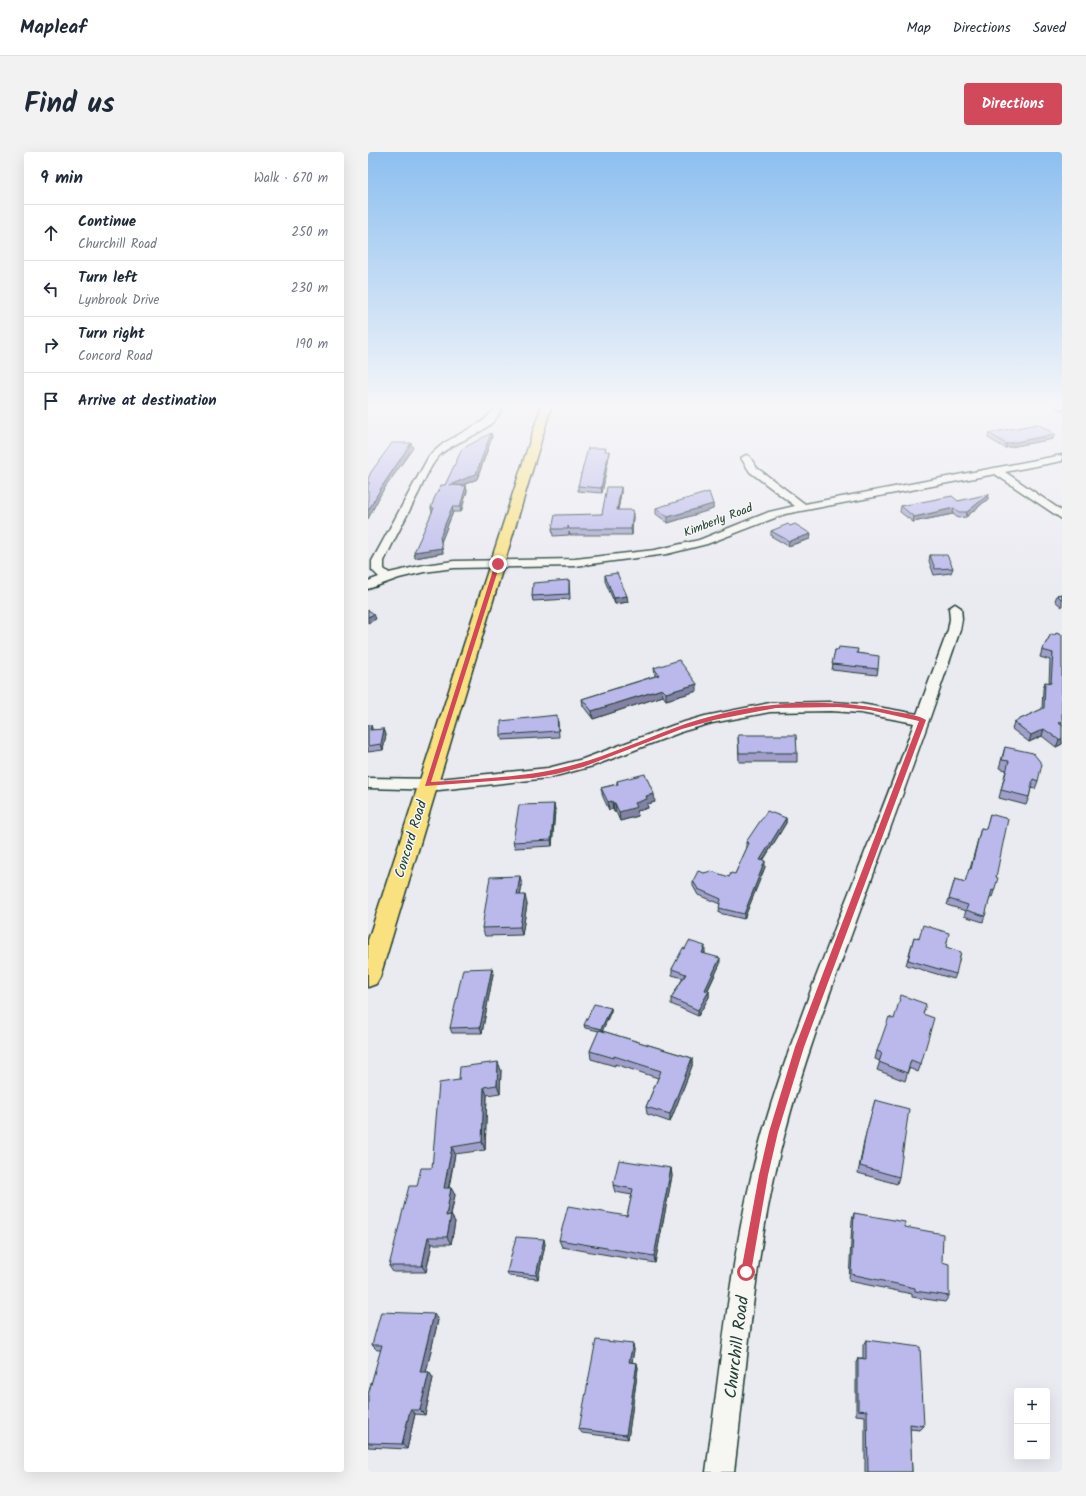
<!DOCTYPE html>
<meta charset="utf-8">
<style>
:root{--surface:#fff;--page:#f2f2f3;--text:#1f2937;--muted:#747a83;--line:#e0e1e3;--accent:#d1495b}
body{margin:0;font-family:Kalam,sans-serif;background:var(--page);color:var(--text)}
.controls{position:absolute;right:12px;bottom:12px;display:grid;overflow:hidden;border-radius:4px;box-shadow:0 4px 16px #0002}
.controls button{width:36px;height:36px;display:grid;place-items:center;padding:0;border:0;border-bottom:1px solid var(--line);background:var(--surface);color:var(--text);font:20px sans-serif}
.stop{position:absolute;width:12px;height:12px;margin:-9px;border:3px solid #d1495b;border-radius:50%;background:#fff}
.stop.end{background:#d1495b;border-color:#fff;box-shadow:0 1px 4px #0008}
.list{margin:0;padding:0;list-style:none}
h2{display:flex;justify-content:space-between;align-items:center;height:52px;margin:0;padding:0 16px;font-size:17px}
h2 small{font-size:13px;font-weight:400;color:var(--muted)}
.list li{display:grid;grid-template-columns:26px 1fr auto;gap:12px;align-items:center;box-sizing:border-box;height:56px;padding:0 16px;border-top:1px solid var(--line)}
.list b{display:block;font-size:15px;white-space:nowrap}
.list p{margin:0;font-size:13px;white-space:nowrap;color:var(--muted)}
.list em{font-size:13px;font-style:normal;color:var(--muted)}
.icon{flex:none;width:22px;height:22px;fill:none;stroke:currentColor;stroke-width:2;stroke-linecap:round;stroke-linejoin:round}
.map{position:relative;flex:none;width:694px;height:1320px;overflow:hidden;border-radius:4px}
header{display:flex;align-items:center;gap:24px;box-sizing:border-box;height:56px;padding:0 20px;background:var(--surface);border-bottom:1px solid var(--line)}
header strong{font-size:19px}
nav{display:flex;gap:22px;margin-inline-start:auto;font-size:14px}
.intro{display:flex;align-items:center;justify-content:space-between;box-sizing:border-box;height:96px;padding:0 24px}
h1{margin:0;font-size:28px}
.button{padding:10px 18px;border-radius:4px;background:var(--accent);color:#fff;font-size:14px;font-weight:700}
main{display:flex;gap:24px;padding:0 24px}
aside{flex:1;background:var(--surface);border-radius:4px;box-shadow:0 4px 16px #0002}
.map>svg:first-child{display:block}
.lines{fill:none;stroke-linecap:round;stroke-linejoin:round}
.minor-casing{stroke:#1f3d34;stroke-width:3}
.major-casing{stroke:#1f3d34;stroke-width:3}
.minor{fill:#f6f6f2;fill-rule:evenodd}
.major{fill:#fae180;fill-rule:evenodd}
.wall{fill:#a19fca;stroke:#1f3d34}
.shaded-wall{fill:#8382a4;stroke:#1f3d34}
.building{fill:#bbb9eb;stroke:#1f3d34}
.route{fill:#d1495b}
.labels{text-anchor:middle;stroke-width:3;stroke-linejoin:round;paint-order:stroke}
.far-street-label{font-size:12px;fill:#1f3d34;stroke:#f6f6f2}
.street-label{font-size:14px;fill:#1f3d34;stroke:#f6f6f2}
.near-street-label{font-size:17px;fill:#1f3d34;stroke:#f6f6f2}
</style>
<header>
<strong>Mapleaf</strong>
<nav><a>Map</a><a>Directions</a><a>Saved</a></nav>
</header>
<div class="intro"><h1>Find us</h1><a class="button">Directions</a></div>
<main>
<aside>
<h2>9 min<small>Walk · 670 m</small></h2>
<ul class="list">
<li><svg class="icon" aria-label="ahead" viewBox="0 0 24 24"><path d="M12 20V5M6 11l6-6 6 6"/></svg><div><b>Continue</b><p>Churchill Road</p></div><em>250 m</em></li>
<li><svg class="icon" aria-label="left" viewBox="0 0 24 24"><path d="M17 20v-9H6M10 6l-5 5 5 5"/></svg><div><b>Turn left</b><p>Lynbrook Drive</p></div><em>230 m</em></li>
<li><svg class="icon" aria-label="right" viewBox="0 0 24 24"><path d="M7 20v-9h11M14 6l5 5-5 5"/></svg><div><b>Turn right</b><p>Concord Road</p></div><em>190 m</em></li>
<li><svg class="icon" aria-label="arrive" viewBox="0 0 24 24"><path d="M6 21V4h12l-3 4 3 4H6"/></svg><div><b>Arrive at destination</b></div></li>
</ul>
</aside>
<div class="map">
<svg width="694" height="1320" viewBox="0 0 694 1320">
<rect width="100%" height="100%" fill="#eaeaf1"/>
<filter id="ink" filterUnits="userSpaceOnUse"><feTurbulence type="fractalNoise" baseFrequency=".025" numOctaves="2"/><feDisplacementMap in="SourceGraphic" scale="8" xChannelSelector="R" yChannelSelector="G"/><feConvolveMatrix kernelMatrix="1 2 1 2 8 2 1 2 1" color-interpolation-filters="sRGB"/></filter>
<g filter="url(#ink)">
<g class="lines">
<defs>
<g id="minor">
<path d="M126,252H134C130,280 93,285 74,301C63,311 57,327 51,340C39,363 27,386 16,409V417L21,421L56,413L86,409L207,407L287,398L331,388L401,360L427,354L382,320L373,306L378,303L381,304L389,316L437,352L694,303V309L637,320L694,359V367L627,322L417,362L339,392L299,402L207,414L86,416L56,420L31,426L0,437V429L11,425L4,418V409L61,304L76,291L115,269L125,259Z"/>
<polygon points="686,252 694,252 694,258"/>
<path d="M587,452L593,456L594,467L592,478C561,571 527,663 493,756C466,830 437,904 417,981C387,1091 380,1207 366,1320H338C353,1209 364,1087 395,979C436,840 498,707 546,571L493,561L463,559L402,560L344,571L316,579L225,614L180,626L71,638L0,636V626L71,627L180,616L215,607L306,573L337,564L402,551L463,550L493,552L549,562L580,478L582,467L581,456Z"/>
</g>
<polygon id="major" points="174,252 184,252 12,825 8,832 0,835 0,788"/>
</defs>
<!-- minor casing -->
<use href="#minor" class="minor-casing"/>
<!-- major casing -->
<use href="#major" class="major-casing"/>
<!-- minor -->
<use href="#minor" class="minor"/>
<!-- major -->
<use href="#major" class="major"/>
</g>
<!-- wall -->
<g class="wall">
<polygon points="123,281 124,285 109,327 93,334 98,334 99,339 93,360 85,360 73,390 75,401 47,406 64,360 63,356"/>
<polygon points="621,281 685,287 637,296 620,286"/>
<polygon points="238,299 241,304 234,341 210,339 210,334"/>
<polygon points="253,335 253,341 250,358 265,364 264,383 202,383 201,380 201,383 185,384 184,377 234,362"/>
<polygon points="620,347 598,365 590,366 585,362 545,370 532,360 533,354 590,349"/>
<polygon points="345,352 345,357 300,371 288,362 288,356"/>
<polygon points="422,374 443,382 442,387 420,394 403,384 403,379"/>
<polygon points="562,403 585,416 583,421 566,423 561,409"/>
<polygon points="237,423 260,450 247,452 237,429"/>
<polygon points="201,428 202,447 165,449 164,444"/>
<polygon points="694,442 694,455 687,449 689,443"/>
<polygon points="683,482 694,592 688,595 674,584 661,590 644,577 646,570 674,557 675,537 677,530 681,531 682,508 672,505 674,498"/>
<polygon points="467,498 489,501 510,517 509,523 464,518"/>
<polygon points="286,516 329,539 298,548 295,544 225,567 215,554 214,547 287,524 287,523"/>
<polygon points="190,569 191,585 134,588 133,583"/>
<polygon points="0,573 5,578 16,577 18,583 15,598 0,600"/>
<polygon points="370,583 429,601 429,610 371,610"/>
<polygon points="637,595 670,629 667,637 663,636 661,645 658,653 631,646 638,618 631,616"/>
<polygon points="249,629 287,650 279,652 280,656 269,659 270,664 252,669 248,660 246,660 245,657 241,658 235,645 233,636 249,632"/>
<polygon points="186,652 187,658 184,694 147,696 145,690"/>
<polygon points="622,662 628,725 626,739 624,745 622,744 615,770 596,764 598,759 579,753 587,727 597,730 602,717 613,676 618,677"/>
<polygon points="418,666 418,671 395,709 397,715 376,767 351,761 352,752 330,743 325,734 325,729 336,721 361,725 367,722 379,696 378,695 378,690"/>
<polygon points="154,733 152,743 159,752 154,783 117,784 114,776"/>
<polygon points="546,785 578,795 588,822 586,827 538,813"/>
<polygon points="317,797 337,800 337,802 352,812 340,838 341,839 341,845 330,864 303,852 303,846 315,826 304,823 304,817"/>
<polygon points="125,822 114,881 84,881 82,876"/>
<polygon points="243,856 243,859 234,879 324,906 324,914 302,970 279,962 278,955 290,926 247,912 247,914 223,907 222,899 231,879 217,876 216,873"/>
<polygon points="555,862 553,912 550,920 541,916 537,929 509,918 512,909 507,907 509,899 526,867"/>
<polygon points="133,918 132,941 119,943 117,998 87,1002 81,1036 83,1036 87,1043 83,1063 87,1070 83,1092 64,1092 58,1120 25,1120 21,1114 49,1034 64,1016 91,928"/>
<polygon points="507,948 531,1025 529,1032 490,1021 496,989"/>
<polygon points="303,1016 304,1024 287,1111 194,1095 191,1088 259,1064 264,1043 247,1040 245,1033"/>
<polygon points="486,1061 537,1075 574,1110 581,1144 577,1150 544,1145 544,1142 481,1129 484,1068"/>
<polygon points="177,1092 170,1127 141,1124 139,1120"/>
<polygon points="70,1168 58,1220 61,1220 65,1226 57,1263 47,1262 39,1297 0,1295 0,1243 13,1198 9,1198 4,1193"/>
<polygon points="498,1188 556,1274 552,1278 542,1277 544,1320 497,1320 497,1264 488,1263 488,1211 490,1206 495,1206 495,1193"/>
<polygon points="265,1192 266,1198 264,1210 269,1211 270,1216 260,1287 214,1281 211,1277"/>
</g>
<!-- shaded-wall -->
<g class="shaded-wall">
<polygon points="123,281 124,285 109,327 83,338 82,333"/>
<polygon points="687,282 685,287 637,296 638,292"/>
<polygon points="43,291 45,296 14,340 0,367 0,359 13,336"/>
<polygon points="241,299 241,304 234,341 233,336"/>
<polygon points="98,334 99,339 93,360 92,355"/>
<polygon points="253,335 253,341 249,364 249,358"/>
<polygon points="621,342 620,347 598,365 599,360"/>
<polygon points="345,352 345,357 300,371 300,365"/>
<polygon points="84,355 85,360 73,390 72,385"/>
<polygon points="586,356 585,362 545,370 546,365"/>
<polygon points="265,358 265,364 264,383 263,377"/>
<polygon points="443,382 442,387 420,394 421,389"/>
<polygon points="74,396 75,401 47,406 46,400"/>
<polygon points="259,444 260,450 247,452 246,446"/>
<polygon points="6,462 8,467 0,471 0,465"/>
<polygon points="329,532 329,539 298,548 298,541"/>
<polygon points="294,537 295,544 225,567 224,559"/>
<polygon points="694,569 694,575 690,571"/>
<polygon points="3,573 5,579 2,578"/>
<polygon points="16,577 18,583 15,598 13,592"/>
<polygon points="676,577 674,584 661,590 663,583"/>
<polygon points="694,586 694,592 688,595 691,588"/>
<polygon points="286,642 287,650 279,652 280,656 269,659 270,664 252,669 251,660 278,644"/>
<polygon points="244,649 245,657 241,658 240,650"/>
<polygon points="245,651 247,651 248,660 246,660"/>
<polygon points="186,652 187,658 184,694 183,688"/>
<polygon points="418,666 418,671 392,713 392,708"/>
<polygon points="397,709 397,715 376,767 376,762"/>
<polygon points="152,724 154,733 151,752 149,743"/>
<polygon points="157,743 159,752 154,783 152,775"/>
<polygon points="337,794 337,800 334,807 334,801"/>
<polygon points="352,806 352,812 337,843 337,838"/>
<polygon points="124,816 125,822 114,881 112,875"/>
<polygon points="341,839 341,845 330,864 330,858"/>
<polygon points="243,856 243,859 234,880 233,877"/>
<polygon points="324,906 324,914 302,970 302,962"/>
<polygon points="130,910 133,918 132,941 129,933"/>
<polygon points="116,935 119,943 117,998 114,990"/>
<polygon points="84,995 87,1002 79,1043 76,1036"/>
<polygon points="303,1016 304,1024 287,1111 286,1104"/>
<polygon points="83,1036 87,1043 81,1070 78,1064"/>
<polygon points="83,1063 87,1070 83,1092 79,1085"/>
<polygon points="60,1085 64,1092 58,1120 54,1114"/>
<polygon points="176,1087 177,1092 170,1127 168,1123"/>
<polygon points="66,1162 70,1168 57,1225 52,1220"/>
<polygon points="265,1192 266,1198 263,1215 261,1210"/>
<polygon points="269,1211 270,1216 260,1287 258,1283"/>
<polygon points="61,1220 65,1226 57,1263 52,1258"/>
<polygon points="42,1258 47,1262 39,1297 34,1292"/>
</g>
<!-- building -->
<g class="building">
<polygon points="670,272 687,282 638,292 621,281"/>
<polygon points="123,281 108,322 82,333 98,334 92,355 84,355 72,385 74,396 46,400 66,356 63,356 66,347 73,333 77,333 94,297"/>
<polygon points="24,291 43,291 13,336 0,359 0,333 2,331 0,331 0,327 3,320"/>
<polygon points="220,296 238,296 237,299 241,299 233,336 210,334"/>
<polygon points="239,335 253,335 249,358 265,358 263,377 201,377 200,374 200,377 184,377 187,363 234,362"/>
<polygon points="341,340 345,352 300,365 288,356"/>
<polygon points="621,342 599,360 591,360 586,356 546,365 533,354 584,344 590,349"/>
<polygon points="420,372 422,374 427,372 443,382 421,389 403,379"/>
<polygon points="562,403 579,403 585,416 567,417"/>
<polygon points="249,421 259,444 246,446 237,423"/>
<polygon points="201,428 201,442 164,444 165,431"/>
<polygon points="694,442 694,448 689,443"/>
<polygon points="0,458 6,462 0,465"/>
<polygon points="688,481 694,483 694,569 690,571 694,573 694,586 691,588 676,577 663,583 646,570 676,556 677,530 683,531 685,501 674,498 683,482 687,483"/>
<polygon points="471,495 490,497 489,501 511,504 510,517 464,512 467,498 470,498"/>
<polygon points="311,508 329,532 298,541 294,537 224,559 214,547 291,523 286,516"/>
<polygon points="189,563 190,579 133,583 133,569"/>
<polygon points="0,573 3,573 2,578 16,577 13,592 0,594"/>
<polygon points="370,583 428,583 429,601 371,601"/>
<polygon points="637,595 665,601 674,612 670,629 665,627 661,645 633,638 641,609 634,608"/>
<polygon points="277,622 286,642 278,644 279,647 267,651 269,655 251,660 247,651 245,651 244,649 240,650 233,636 250,632 249,629"/>
<polygon points="186,652 183,688 145,690 151,653"/>
<polygon points="399,659 418,666 392,708 397,709 376,762 351,756 353,747 330,737 325,729 330,719 336,721 343,719 361,725 363,721 367,722 381,691 378,690"/>
<polygon points="622,662 640,667 628,725 630,726 626,739 624,738 617,764 598,758 600,753 581,747 587,727 597,730 601,717 603,717 613,676 618,677"/>
<polygon points="152,724 149,743 157,743 152,775 114,776 122,725"/>
<polygon points="555,773 581,781 578,795 593,800 588,822 540,808 546,785 551,787"/>
<polygon points="321,789 337,794 334,801 352,806 337,838 341,839 330,858 303,846 318,822 304,817 315,796 317,797"/>
<polygon points="124,816 112,875 82,876 95,817"/>
<polygon points="533,843 558,852 555,862 566,866 553,912 543,908 539,921 511,910 514,901 509,899 521,865 526,867"/>
<polygon points="226,852 243,856 233,877 216,873"/>
<polygon points="231,878 324,906 302,962 278,955 293,919 246,904 246,906 222,899"/>
<polygon points="130,910 129,933 116,935 114,990 84,995 76,1036 83,1036 78,1064 83,1063 79,1085 60,1085 54,1114 21,1114 41,1034 49,1034 53,1016 64,1016 71,931 91,928 92,915"/>
<polygon points="507,948 541,957 531,1025 492,1014 498,981"/>
<polygon points="251,1008 303,1016 286,1104 191,1088 200,1054 259,1064 265,1037 245,1033"/>
<polygon points="486,1061 537,1070 537,1075 575,1082 574,1110 581,1112 581,1144 547,1139 547,1136 483,1122"/>
<polygon points="148,1085 176,1087 168,1123 139,1120"/>
<polygon points="13,1160 66,1162 52,1220 61,1220 52,1258 42,1258 34,1292 0,1291 0,1243 14,1193 4,1193"/>
<polygon points="228,1188 265,1192 261,1210 269,1211 258,1283 211,1277"/>
<polygon points="498,1188 552,1195 556,1274 542,1272 544,1320 500,1320 499,1259 490,1258 490,1206 498,1207"/>
</g>
</g>
<!-- sky -->
<linearGradient id="sky" x2="0" y2="1"><stop stop-color="#8cbff0"/><stop offset="0.58" stop-color="#f6f6f9"/><stop offset="1" stop-color="#f6f6f9" stop-opacity="0"/></linearGradient>
<rect width="694" height="437" fill="url(#sky)"/>
<!-- route -->
<path class="route" d="M130,411L132,412L63,630C105,627 148,626 189,617C230,608 269,590 309,575C372,552 447,544 514,557C525,560 550,562 558,568L436,895L410,980L400,1023L383,1120L381,1124L378,1125L374,1124L373,1120L391,1023L401,980L427,895L551,569L502,558L470,555L408,556L346,568L314,577L215,615L188,622L165,626L57,634L127,412Z"/>
<g class="labels">
<!-- far-street labels -->
<g class="far-street-label">
<text transform="translate(350 368) rotate(-21)" y="4">Kimberly Road</text>
</g>
<!-- street labels -->
<g class="street-label">
<text transform="translate(42 687) rotate(-73)" y="5">Concord Road</text>
</g>
<!-- near-street labels -->
<g class="near-street-label">
<text transform="translate(368 1195) rotate(-83)" y="6">Churchill Road</text>
</g>
</g>
</svg>
<div class="controls">
<button>+</button>
<button>−</button>
</div>
<div class="stop" style="left:378px;top:1120px"></div>
<div class="stop end" style="left:130px;top:412px"></div>
</div>
</main>
